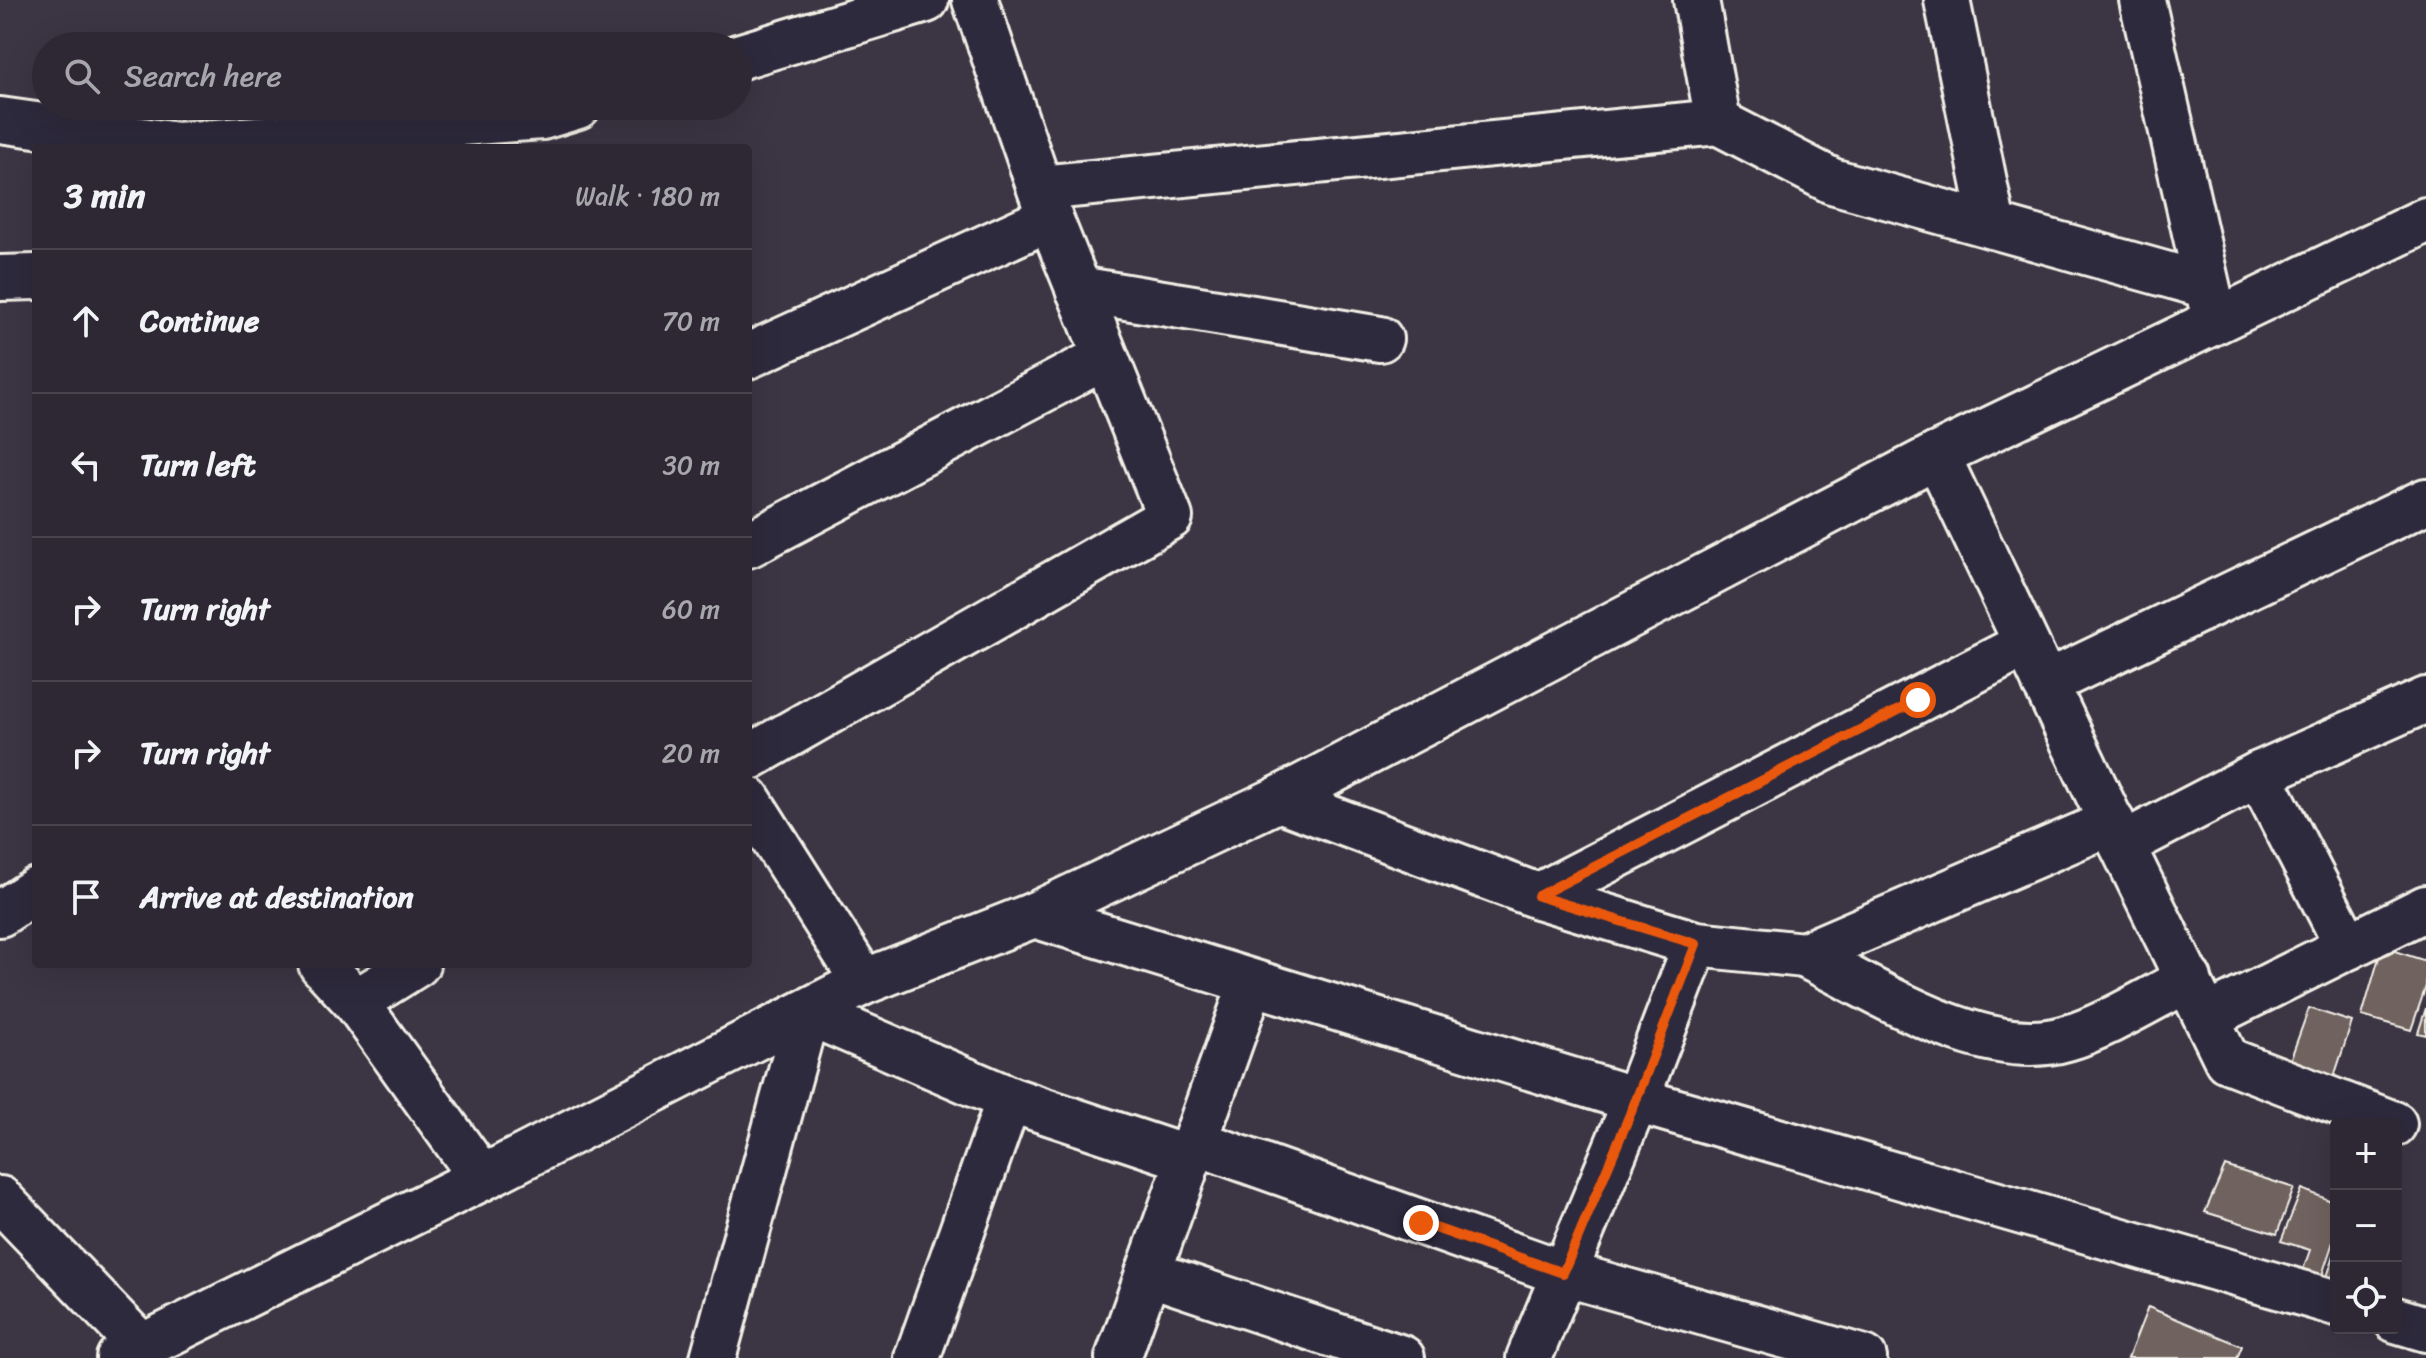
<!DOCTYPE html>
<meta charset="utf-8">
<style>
:root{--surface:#2d2833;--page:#39343f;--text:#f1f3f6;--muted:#a7a6ac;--line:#48444e}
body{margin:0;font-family:Sriracha,sans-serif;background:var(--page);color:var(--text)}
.controls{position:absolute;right:24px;bottom:24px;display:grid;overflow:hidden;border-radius:8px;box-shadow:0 8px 32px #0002}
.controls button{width:72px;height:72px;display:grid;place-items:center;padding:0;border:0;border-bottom:2px solid var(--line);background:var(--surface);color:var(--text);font:40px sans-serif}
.stop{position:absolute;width:24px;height:24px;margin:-18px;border:6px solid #ea580c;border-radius:50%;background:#fff}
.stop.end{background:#ea580c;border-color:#fff;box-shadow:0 2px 8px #0008}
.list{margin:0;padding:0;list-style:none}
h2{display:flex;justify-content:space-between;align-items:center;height:104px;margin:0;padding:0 32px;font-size:34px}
h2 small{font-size:26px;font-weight:400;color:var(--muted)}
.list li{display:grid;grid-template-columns:52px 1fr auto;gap:24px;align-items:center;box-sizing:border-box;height:144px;padding:0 32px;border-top:2px solid var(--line)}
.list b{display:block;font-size:30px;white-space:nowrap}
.list em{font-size:26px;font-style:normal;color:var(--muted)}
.icon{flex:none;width:44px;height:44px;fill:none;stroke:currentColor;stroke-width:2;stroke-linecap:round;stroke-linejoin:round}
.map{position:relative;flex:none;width:2426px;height:1358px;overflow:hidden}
.search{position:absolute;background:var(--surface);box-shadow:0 8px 32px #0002;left:32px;top:32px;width:720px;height:88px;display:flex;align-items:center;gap:20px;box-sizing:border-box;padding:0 28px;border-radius:44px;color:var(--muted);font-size:30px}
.panel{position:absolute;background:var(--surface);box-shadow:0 8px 32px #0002;left:32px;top:144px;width:720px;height:824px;border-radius:8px}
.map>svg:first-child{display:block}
.building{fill:#6f625e;stroke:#f4f1e8;stroke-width:2}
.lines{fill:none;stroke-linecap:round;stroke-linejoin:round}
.minor-casing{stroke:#f4f1e8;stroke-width:50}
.minor{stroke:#2f2a3d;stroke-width:44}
.route{stroke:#ea580c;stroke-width:10}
</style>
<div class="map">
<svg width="2426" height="1358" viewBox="0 0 2426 1358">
<rect width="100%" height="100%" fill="#3c3544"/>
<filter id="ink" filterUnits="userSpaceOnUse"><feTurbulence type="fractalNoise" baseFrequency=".0125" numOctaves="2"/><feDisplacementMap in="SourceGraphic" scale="16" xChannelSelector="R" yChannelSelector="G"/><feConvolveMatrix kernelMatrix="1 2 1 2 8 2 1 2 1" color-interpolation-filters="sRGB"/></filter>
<g filter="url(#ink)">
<!-- building -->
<g class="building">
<polygon points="2382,947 2426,961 2426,986 2411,1030 2362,1016"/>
<polygon points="2309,1008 2352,1022 2331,1086 2287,1069"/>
<polygon points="2426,1008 2426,1035 2418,1033"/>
<polygon points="2225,1166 2294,1188 2277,1234 2205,1212"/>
<polygon points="2302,1189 2336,1203 2336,1233 2322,1275 2303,1270 2310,1250 2281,1241"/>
<polygon points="2336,1249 2336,1281 2327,1277"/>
<polygon points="2148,1307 2242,1346 2237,1358 2128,1358"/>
</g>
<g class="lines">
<defs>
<g id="minor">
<polyline points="2142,0 2215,320"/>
<polyline points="738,57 926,0"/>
<polyline points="0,120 177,145 542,117 578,106"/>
<polyline points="1718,122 1832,181 1993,226 1947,0"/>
<polyline points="1040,188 1718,122 1696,0"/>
<polyline points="1993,226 2204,285"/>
<polyline points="0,278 36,277"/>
<polyline points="1078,289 1380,339"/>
<polyline points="748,356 1050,218"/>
<polyline points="1937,455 2122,845 2259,774 2426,700"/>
<polyline points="748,545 1105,357"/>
<polyline points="2045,684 2426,501"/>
<polyline points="748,758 1170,517 1050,218 975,0"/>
<polyline points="2259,774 2348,947"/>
<polyline points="748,799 864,982"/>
<polyline points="1279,799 1538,896 1696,944 1636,1100 1529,1358"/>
<polyline points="2122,845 2227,1060 2394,1124"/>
<polyline points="1538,896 2026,644"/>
<polyline points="0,914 36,890"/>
<polyline points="1034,915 1636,1100 2336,1303"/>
<polyline points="1696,944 1804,955 2112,822"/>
<path d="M1804,955C1877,990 1984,1063 2067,1038C2105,1027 2153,997 2189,979"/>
<polyline points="321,964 356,1002 417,964"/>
<polyline points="356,1002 482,1178"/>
<polyline points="2207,1017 2426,908"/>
<polyline points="1009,1099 1189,1159"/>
<polyline points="1195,1142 1563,1273 1864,1358"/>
<polyline points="0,1199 141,1346"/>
<polyline points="1148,1273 1402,1358"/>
<polyline points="2396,1320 2426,1329"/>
<polyline points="119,1358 482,1178 864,982 1034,915 1279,799 1937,455 2426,220"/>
<polyline points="713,1358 807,1012 1009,1099 917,1358"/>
<polyline points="1118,1358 1251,984"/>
</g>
</defs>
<!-- minor casing -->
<use href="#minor" class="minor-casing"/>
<!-- minor -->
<use href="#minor" class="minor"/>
</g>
</g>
<g class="lines" filter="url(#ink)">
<!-- route -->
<polyline class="route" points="1421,1223 1563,1273 1636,1100 1696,944 1538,896 1918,700"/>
</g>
</svg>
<div class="controls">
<button>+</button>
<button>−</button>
<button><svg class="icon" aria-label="locate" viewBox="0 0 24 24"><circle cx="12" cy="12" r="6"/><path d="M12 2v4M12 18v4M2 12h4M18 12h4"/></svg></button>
</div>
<div class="stop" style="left:1918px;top:700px"></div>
<div class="stop end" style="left:1421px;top:1223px"></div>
<div class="search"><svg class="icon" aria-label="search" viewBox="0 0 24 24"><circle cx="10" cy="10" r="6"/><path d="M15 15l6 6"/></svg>Search here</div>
<section class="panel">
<h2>3 min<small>Walk · 180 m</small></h2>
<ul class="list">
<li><svg class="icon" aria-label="ahead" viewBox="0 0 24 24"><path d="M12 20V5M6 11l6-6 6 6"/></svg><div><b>Continue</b></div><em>70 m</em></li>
<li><svg class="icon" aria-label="left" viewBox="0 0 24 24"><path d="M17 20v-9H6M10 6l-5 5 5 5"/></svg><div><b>Turn left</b></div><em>30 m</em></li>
<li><svg class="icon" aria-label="right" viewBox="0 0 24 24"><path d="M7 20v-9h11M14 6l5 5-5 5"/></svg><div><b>Turn right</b></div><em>60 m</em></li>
<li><svg class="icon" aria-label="right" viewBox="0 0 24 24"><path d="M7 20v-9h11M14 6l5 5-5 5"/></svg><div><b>Turn right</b></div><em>20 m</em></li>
<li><svg class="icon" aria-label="arrive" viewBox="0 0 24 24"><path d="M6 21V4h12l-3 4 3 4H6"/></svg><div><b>Arrive at destination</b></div></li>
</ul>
</section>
</div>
